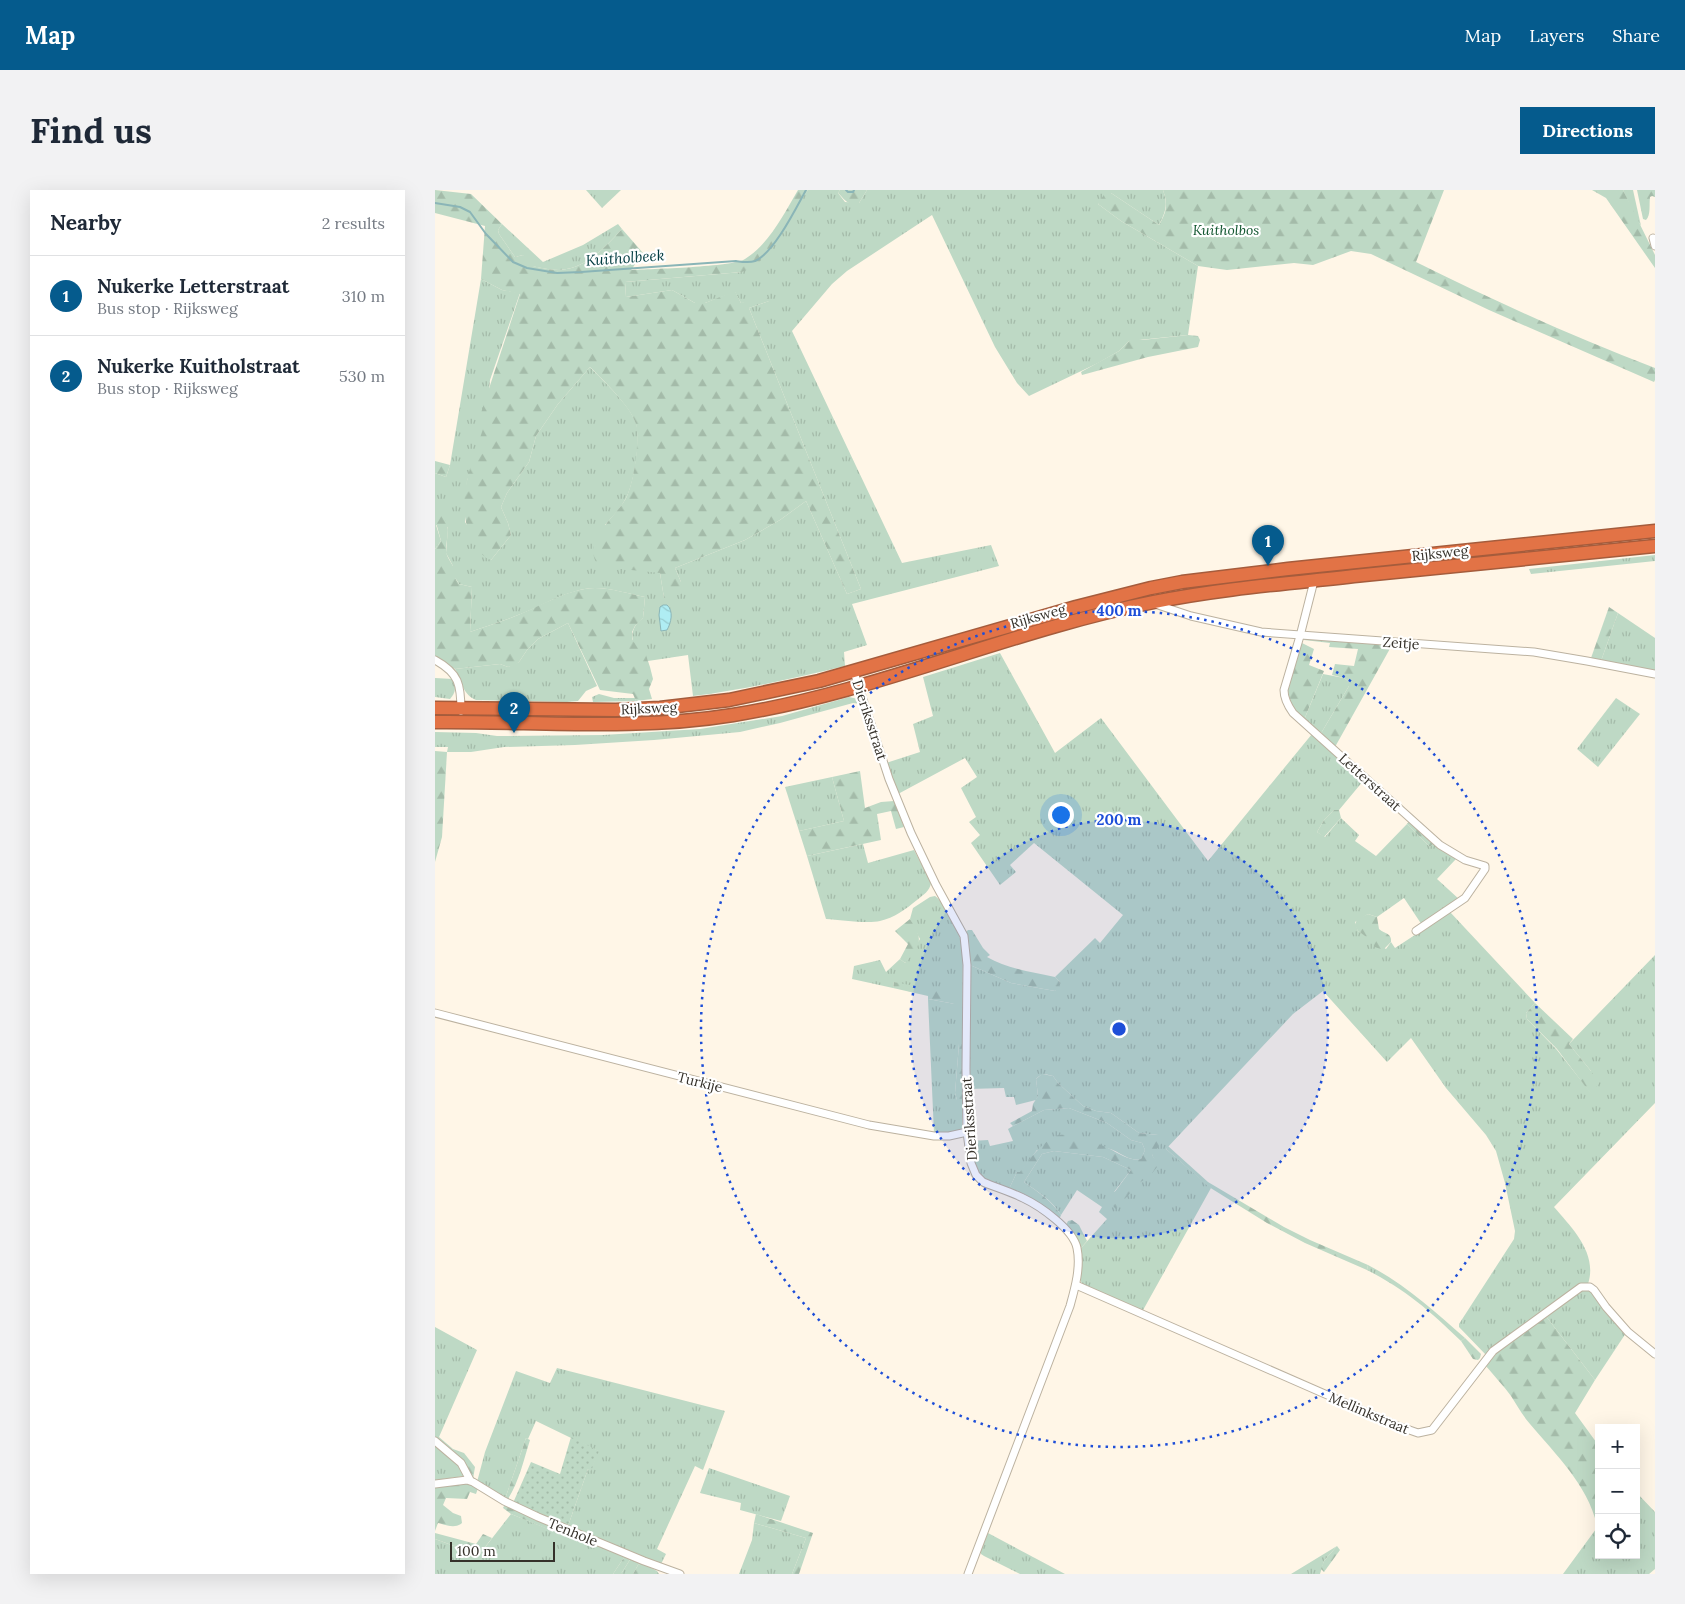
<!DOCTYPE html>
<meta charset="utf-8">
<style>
:root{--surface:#fff;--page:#f2f2f3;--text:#1f2937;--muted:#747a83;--line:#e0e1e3;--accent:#055b8d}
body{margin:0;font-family:Lora,serif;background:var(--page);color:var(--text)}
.controls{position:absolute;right:15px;bottom:15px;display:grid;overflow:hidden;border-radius:0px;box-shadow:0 5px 20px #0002}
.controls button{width:45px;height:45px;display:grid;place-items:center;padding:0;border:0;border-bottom:1px solid var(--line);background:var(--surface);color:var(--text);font:25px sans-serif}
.scale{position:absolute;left:15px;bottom:12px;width:105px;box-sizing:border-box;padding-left:5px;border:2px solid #35312a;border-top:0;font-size:14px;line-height:18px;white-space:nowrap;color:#35312a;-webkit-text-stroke:4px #fff;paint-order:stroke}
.you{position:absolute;left:625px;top:624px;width:18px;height:18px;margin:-12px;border:4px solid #fff;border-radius:50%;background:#1a73e8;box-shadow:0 0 0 8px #1a73e833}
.badge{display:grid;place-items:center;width:32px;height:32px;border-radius:50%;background:var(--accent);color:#fff;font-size:16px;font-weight:700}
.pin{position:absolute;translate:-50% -41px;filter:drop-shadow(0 1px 2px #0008)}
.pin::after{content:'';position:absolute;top:26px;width:18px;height:15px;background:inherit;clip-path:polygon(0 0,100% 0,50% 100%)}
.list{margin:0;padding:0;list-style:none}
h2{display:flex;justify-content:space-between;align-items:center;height:65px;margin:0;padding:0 20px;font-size:21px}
h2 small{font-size:16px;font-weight:400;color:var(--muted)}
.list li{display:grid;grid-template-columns:32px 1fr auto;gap:15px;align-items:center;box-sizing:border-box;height:80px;padding:0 20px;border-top:1px solid var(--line)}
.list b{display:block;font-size:19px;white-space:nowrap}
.list p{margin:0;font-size:16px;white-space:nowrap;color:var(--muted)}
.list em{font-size:16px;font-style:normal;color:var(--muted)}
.icon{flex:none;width:28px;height:28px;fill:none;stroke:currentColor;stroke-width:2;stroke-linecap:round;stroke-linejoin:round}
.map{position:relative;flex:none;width:1220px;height:1384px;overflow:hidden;border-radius:0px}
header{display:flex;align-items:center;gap:30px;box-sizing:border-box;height:70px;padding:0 25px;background:var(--accent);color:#fff}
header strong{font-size:24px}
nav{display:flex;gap:28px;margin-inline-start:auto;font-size:18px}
.intro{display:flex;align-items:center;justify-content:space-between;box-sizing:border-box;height:120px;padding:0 30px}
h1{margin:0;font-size:35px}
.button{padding:12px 22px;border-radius:0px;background:var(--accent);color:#fff;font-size:18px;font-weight:700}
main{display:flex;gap:30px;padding:0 30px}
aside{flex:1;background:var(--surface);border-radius:0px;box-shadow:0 5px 20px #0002}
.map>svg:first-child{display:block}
.grass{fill:url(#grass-tufts)}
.forest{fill:url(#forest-firs)}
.garden{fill:url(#garden-dots)}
.water{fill:url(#water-waves);stroke:#8ab5b7}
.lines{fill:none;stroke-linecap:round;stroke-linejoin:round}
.stream{stroke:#8ab5b7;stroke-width:2}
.street-casing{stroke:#bcb2a0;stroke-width:9}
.highway-casing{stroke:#a55c3c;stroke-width:15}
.street{stroke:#fff;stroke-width:7}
.highway{stroke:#e27346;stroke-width:12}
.ring{fill:none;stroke:#1d4ed8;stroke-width:2.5;stroke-dasharray:2.5 5}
.labels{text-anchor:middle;stroke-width:4.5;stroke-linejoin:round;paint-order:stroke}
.park-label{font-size:14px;font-style:italic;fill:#11562f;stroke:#fff}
.street-label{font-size:14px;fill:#35312a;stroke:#fff}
.water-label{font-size:15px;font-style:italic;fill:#003b40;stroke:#fff}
.centre{fill:#1d4ed8;stroke:#fff;stroke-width:2.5}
.ring-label{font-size:15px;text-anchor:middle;font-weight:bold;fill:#1d4ed8;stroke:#fff;stroke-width:4.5;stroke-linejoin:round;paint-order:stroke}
</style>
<header>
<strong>Map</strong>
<nav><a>Map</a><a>Layers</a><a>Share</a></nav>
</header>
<div class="intro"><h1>Find us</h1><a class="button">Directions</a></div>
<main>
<aside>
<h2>Nearby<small>2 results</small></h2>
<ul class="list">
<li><span class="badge">1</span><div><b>Nukerke Letterstraat</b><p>Bus stop · Rijksweg</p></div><em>310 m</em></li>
<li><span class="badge">2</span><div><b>Nukerke Kuitholstraat</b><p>Bus stop · Rijksweg</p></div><em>530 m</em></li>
</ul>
</aside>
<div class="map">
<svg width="1220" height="1384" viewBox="0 0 1220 1384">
<defs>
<pattern id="grass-tufts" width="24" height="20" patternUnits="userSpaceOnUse" patternTransform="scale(1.25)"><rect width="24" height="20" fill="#bed9c5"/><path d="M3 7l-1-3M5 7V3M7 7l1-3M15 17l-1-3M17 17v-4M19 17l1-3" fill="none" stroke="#a4bba9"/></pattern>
<pattern id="forest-firs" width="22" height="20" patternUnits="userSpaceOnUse" patternTransform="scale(1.25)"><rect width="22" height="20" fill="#bed9c5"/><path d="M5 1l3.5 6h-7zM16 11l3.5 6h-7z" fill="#a4bba9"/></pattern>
<pattern id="garden-dots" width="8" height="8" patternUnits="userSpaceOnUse" patternTransform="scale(1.25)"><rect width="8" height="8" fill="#bed9c5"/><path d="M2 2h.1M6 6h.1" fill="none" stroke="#a4bba9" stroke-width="1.8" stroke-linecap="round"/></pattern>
<pattern id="water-waves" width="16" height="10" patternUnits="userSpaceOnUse" patternTransform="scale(1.25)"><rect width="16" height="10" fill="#afedf3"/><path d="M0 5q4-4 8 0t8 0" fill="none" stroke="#97ccd0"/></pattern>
</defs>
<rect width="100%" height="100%" fill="#fff6e7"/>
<!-- grass -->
<g class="grass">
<polygon points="151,0 186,0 167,18"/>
<path d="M373,0H405L403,3L410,12L424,13L432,0H728C733,15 731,21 724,35L676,3L663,14L686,31L763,76L753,145L694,151L684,161L663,173L594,206L582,193L560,157L497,25L412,81L397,94L357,141L467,373L556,355L564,376L417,414L432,455L409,462L410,476C359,488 309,500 258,506L253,465L213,471C210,465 208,465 204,461C193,450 196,437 208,428L210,407C194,404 176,398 160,398C132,399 108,416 83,425C67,432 51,436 35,442L37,397L24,394L19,386L18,376L11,363L13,337L1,335L6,351L0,359V283L11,287L15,275L46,89L67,100L85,103L55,190L51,233L32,291L30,332L56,370L76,345L73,333L66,317L72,303L94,272L101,246L123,214L155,177C169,192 194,214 201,233C206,249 199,294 191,308C186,318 177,327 170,335L225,383L229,408L246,392L240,378L310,350L345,330L371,311L412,404L426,399L314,118L334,111L306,113L300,102L270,113H260L237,100L191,107L190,92L307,82Z"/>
<polygon points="1188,0 1198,0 1206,36 1199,25"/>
<path d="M67,34L108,72L148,55L183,34L187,39C169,58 152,78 125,80C116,80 106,78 97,76L88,65L80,67L64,44L63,40Z"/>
<polygon points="1220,365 1220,371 1096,384 1094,379"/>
<polygon points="1183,423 1220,448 1220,481 1166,471"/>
<path d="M133,433L162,496L151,501L143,511L132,512L41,510C27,504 27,491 20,479L65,474L73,477L84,472L92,460L103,449Z"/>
<path d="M565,463L620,563L666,528L773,671L877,544L929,590L904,620H899L889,630L882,642L890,647L906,628L924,645L920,651L941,666L972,634L995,657L999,653L1021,669L1002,689L1025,710L987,735L969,708L942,727L933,724L920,732L923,741L951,759L956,752L960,758L1015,722L1100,813L1091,823L1092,829L1122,860L1156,903V881L1134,854L1220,765V913L1119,1017C1137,1038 1163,1063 1153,1094L1144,1095L1052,1166L1024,1137V1134L1079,1049L1080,1041L1070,993L1061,961L1051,945L1011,898L976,848L952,872L888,801L858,824L731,959L776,998L707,1122L648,1096L645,1089L646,1058L672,1029L664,1022L667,1017L642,1000L626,1025C617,1010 603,1002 589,992L607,964L619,961L668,967L696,980L679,1002C701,994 710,994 721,972L717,965L723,945L704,943L676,923L661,921L648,916L623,893L618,886C611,884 606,883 601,889L603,906L601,910L581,915L579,907H571L569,898L534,899L535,775L576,793L620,801L625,792L620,787L660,748L665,753L688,725L599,653L575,675L581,682L565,695L536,653L545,645L534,632L541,627L526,598L542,587L530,568L463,604L451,573L485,562L478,534L498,526L488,487Z"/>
<polygon points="888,484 909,488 914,492 914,496 885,545 869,530"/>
<path d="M0,488L18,489C21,498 21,502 15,509L0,507Z"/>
<polygon points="164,504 179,508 200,508 201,511 158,512 157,507"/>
<polygon points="414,507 423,509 426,514 418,513 345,533 305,542 219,550 140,555 69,557 36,562 12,562 13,557 0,557 0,542 41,543 62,546 168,545 265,539 347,526"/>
<polygon points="1181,508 1205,524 1163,577 1142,559"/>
<polygon points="397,587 409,631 364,641 350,597"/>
<path d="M428,654L433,673L479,660L496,693C495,701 488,705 482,710C471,719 459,728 445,731C433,734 405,730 391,729L372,666Z"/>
<path d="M500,706C510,712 526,746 528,758L527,854H524L520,903L522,910H528L527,938L525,940L508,944L499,943L493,809L520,814L459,792L458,798L417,789L419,776L445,770L451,782L465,769L470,773L485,749L475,729L478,718L495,707Z"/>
<path d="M634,918L672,933L696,950L707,953L710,960L706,969C691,972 682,958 669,958C647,957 624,960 602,960L585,983L582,982L574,999C539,985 541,987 536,951L553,950L555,956L578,951L573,939L578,936L609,920Z"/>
<path d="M933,1075C970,1094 999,1121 1030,1148L1026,1151C995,1121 971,1100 932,1080Z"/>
<polygon points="1148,1099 1154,1099 1191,1143 1160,1190 1110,1125"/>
<polygon points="0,1137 42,1160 4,1247 18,1259 17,1263 0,1249"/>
<polygon points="122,1178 290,1221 268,1280 260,1276 222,1359 231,1364 226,1374 133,1336 153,1279 156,1280 163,1261 101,1231 93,1249 91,1248 70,1309 42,1292 50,1262 81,1181 115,1193"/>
<polygon points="0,1254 24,1273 30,1286 0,1290"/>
<polygon points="274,1278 355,1306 346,1331 305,1320 306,1313 265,1303"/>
<polygon points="1201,1302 1220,1322 1220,1379 1214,1384 1128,1384 1161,1339 1162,1335 1164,1335 1164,1365 1201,1365"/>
<polygon points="76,1324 173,1363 175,1360 190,1366 178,1384 0,1384 0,1349 44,1365"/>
<polygon points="319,1333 371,1348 357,1384 304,1384 317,1350"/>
<polygon points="553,1343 630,1384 585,1384 549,1366 546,1364 546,1360"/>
<polygon points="902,1356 889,1371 885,1384 856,1384"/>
<polygon points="196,1368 207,1373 203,1375 198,1384 186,1384"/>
</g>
<!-- forest -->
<g class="forest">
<path d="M0,0L36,4L67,34L63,40L64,44L80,67L88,65L93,67L98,76C106,78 116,80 125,80C152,78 169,58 187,39L208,63L196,80C215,79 298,77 310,69C334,54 349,24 363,0H373C351,27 343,68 307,82L190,92L191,107L237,100L260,113H270L300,101L306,113L332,106L334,111L314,118L426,399L412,404L371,311L345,330L310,350L240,378L246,392V404L229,408L225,383L177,378L161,372C148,348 184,325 192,306C199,291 205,250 201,234C196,217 168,190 155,177L123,214L101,246L94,272L72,303L66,317L73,333L76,345L56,370C48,368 44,360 40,354C16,316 38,271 50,233L44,229L85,104L67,100L46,89L50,36L0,23Z"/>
<path d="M405,0H432L424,13C413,16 410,10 403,3Z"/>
<path d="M728,0H1009L981,72C1060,111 1138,147 1220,178V190L1219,192L1054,120L936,64L916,61L878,75L859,73L792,80L763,76L686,31L663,14L670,3H676L724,35C732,21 733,15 728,0Z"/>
<polygon points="1157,0 1188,0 1220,65 1220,78 1171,8"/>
<path d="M1202,0H1220V25V7L1217,6L1215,7C1214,15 1216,25 1211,30L1208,29Z"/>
<polygon points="753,145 763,146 765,150 763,157 713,167 647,185 646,182 684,161 694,151 699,148 707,150"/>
<polygon points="0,271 15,275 11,287 0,283"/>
<path d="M5,325C18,332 11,348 11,360C11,365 15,371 18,376L21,377C20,384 19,388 24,394L37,397L35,442C51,436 67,432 83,425C108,415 132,399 160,398C177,398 194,404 210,407L208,428L200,436L197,442V449L205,461L211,465L215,477L218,489L214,499L217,509L201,511L198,504L165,500L133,433L103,449L92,460L84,472L80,475L73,477L65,474L20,479L0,467V359L6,351L0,329Z"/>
<polygon points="1174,417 1183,423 1166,471 1156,468"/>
<polygon points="870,447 957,455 900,557 885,545 914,496 914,492 909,488 897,485 900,474 919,476 923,459 894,457 895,453 869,450"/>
<path d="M865,452L879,459L874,475L889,481L869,530C863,524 854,517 852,507C849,494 861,466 865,452Z"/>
<polygon points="0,561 12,562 7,647 0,672"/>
<polygon points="425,581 430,618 446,612 459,611 469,637 461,639 456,621 442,624 446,650 372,666 364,641 409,631 397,587"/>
<polygon points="899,620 904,620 906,628 889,647 882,642 889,630"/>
<polygon points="974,631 999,653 995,657 972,634"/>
<path d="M933,724L942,727L944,739C950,744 957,743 956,752L948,760L940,757L930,746L923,741L920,735L922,729Z"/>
<path d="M475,729C489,750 486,755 470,773L465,769L473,754L460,741Z"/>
<path d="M533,740H537L548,758L555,765L552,767C572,779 598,782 620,787L625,792L623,798L620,801L576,793L535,775L534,751L531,742Z"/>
<polygon points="459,792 522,804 520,814 493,809 493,806 458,798"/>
<polygon points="1100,813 1138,849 1134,854 1156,881 1164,893 1156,904 1122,859 1092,829 1091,823"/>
<polygon points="524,854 527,854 528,910 522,910 520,903"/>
<path d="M607,884L618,886L623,893L648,916L661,921L676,923L704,943L723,945L729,950L717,965L722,972V977L715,986L704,993L681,1019L676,1014V1007L696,980L668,967L619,961L607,964L589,992C603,1002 616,1010 626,1025L624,1030L574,999L582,982H585C593,971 610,948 624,945C640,943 663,953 677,960C686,965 695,971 706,969L710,960L707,953L696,950L672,933L634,918L609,920L578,936L575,933L597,921L598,914L603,906L601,889Z"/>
<polygon points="733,956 773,992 849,1037 875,1050 933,1075 932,1080 870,1053 832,1033 774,997 731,959"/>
<polygon points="637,1030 644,1035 652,1051 646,1058 639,1043 631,1035 633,1031"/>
<path d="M1110,1125L1160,1190L1140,1223L1164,1256V1335H1162C1152,1294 1121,1265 1095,1234C1087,1225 1082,1215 1076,1206C1068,1195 1059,1186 1051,1176L1065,1159Z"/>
<polygon points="1030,1148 1046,1164 1045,1168 1043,1170 1038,1169 1026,1151"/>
<path d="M91,1248L95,1250C89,1269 84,1292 73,1309H70Z"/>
<polygon points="18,1259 29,1263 40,1277 38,1289 17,1263"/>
<path d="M21,1294H35L43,1298L41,1304L35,1302L32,1309L11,1308L8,1315L18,1323L26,1326L27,1333C20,1339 11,1335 3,1333L0,1341V1297Z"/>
<polygon points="70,1314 175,1360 173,1364 76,1324 68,1318"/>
<polygon points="321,1324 378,1343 364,1384 357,1384 371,1348 319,1333"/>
<polygon points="0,1343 41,1354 48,1344 57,1348 44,1365 0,1349"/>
<polygon points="902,1356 905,1360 889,1382 886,1379 889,1371"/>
<polygon points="190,1366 196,1368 186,1384 178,1384"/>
<polygon points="207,1373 222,1381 224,1384 198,1384 203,1375"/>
</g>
<!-- garden -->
<polygon class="garden" points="136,1247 164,1261 156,1281 153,1279 133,1336 78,1313 96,1272 125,1284"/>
<!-- water -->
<path class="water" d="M228,415H232C239,421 236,433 232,440L226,441L224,425L225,417Z"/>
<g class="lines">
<!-- stream -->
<g class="stream">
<polyline points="411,0 413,2 418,2 419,0"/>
<path d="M0,13L25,17L35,22L51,44L78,72L92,78L122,83L146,82L301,71C308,72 314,73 320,71C339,63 361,18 371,0"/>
</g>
<defs>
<g id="street">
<polyline points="1218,48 1220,56"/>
<path d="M879,391L865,446L849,500C849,509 853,516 858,523L1005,655L1030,670L1050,676V679L1030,708L981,741"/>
<polyline points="720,414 756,426 826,442 1099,462 1152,471 1220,484"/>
<path d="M0,470C24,483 26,495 26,521"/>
<path d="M419,482L454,589L476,643L501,695L529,746L532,775L531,879L532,942L536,973L541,985L548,992C562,998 576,1002 588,1008C605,1016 638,1039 642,1058C646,1077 640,1098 635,1116L533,1384"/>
<polyline points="0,823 434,935 499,946 514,946 532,942"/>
<polyline points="641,1095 963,1236 983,1243 997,1240 1058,1161 1146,1097 1155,1097 1159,1100 1171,1117 1193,1142 1220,1164"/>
<polyline points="0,1251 26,1273 35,1290"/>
<polyline points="0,1294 32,1290 38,1292 69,1311 103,1327 209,1371 245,1384"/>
</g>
<g id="highway">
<polyline points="0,518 181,520 225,518 294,510 384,491 641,417 716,398 747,392 853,379 1220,341"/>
<path d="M0,532C100,531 199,541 298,525C442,502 576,440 719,412C788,398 859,393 929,385C1026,376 1123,366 1220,356"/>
</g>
</defs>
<!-- street casing -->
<use href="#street" class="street-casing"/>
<!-- highway casing -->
<use href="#highway" class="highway-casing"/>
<!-- street -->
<use href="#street" class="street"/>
<!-- highway -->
<use href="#highway" class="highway"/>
</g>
<!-- distance rings -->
<circle cx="684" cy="839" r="209" fill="#1d4ed8" fill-opacity=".12"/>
<g class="ring">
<circle cx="684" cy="839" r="209"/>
<circle cx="684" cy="839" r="418"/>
</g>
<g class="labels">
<!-- park labels -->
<g class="park-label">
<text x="791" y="45">Kuitholbos</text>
</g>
<!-- street labels -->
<g class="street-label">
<text transform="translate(1005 363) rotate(-6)" y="5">Rijksweg</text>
<text transform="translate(603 426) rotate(-16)" y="5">Rijksweg</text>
<text transform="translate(966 453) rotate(4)" y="5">Zeitje</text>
<text transform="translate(214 518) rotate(-3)" y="5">Rijksweg</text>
<text transform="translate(435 530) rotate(72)" y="5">Dieriksstraat</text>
<text transform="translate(935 592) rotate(42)" y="5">Letterstraat</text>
<text transform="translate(265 892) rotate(14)" y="5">Turkije</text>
<text transform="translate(534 929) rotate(-94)" y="5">Dieriksstraat</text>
<text transform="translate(934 1223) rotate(23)" y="5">Mellinkstraat</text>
<text transform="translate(138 1342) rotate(22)" y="5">Tenhole</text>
</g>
<!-- water labels -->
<g class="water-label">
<text transform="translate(190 68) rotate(-4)" y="5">Kuitholbeek</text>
</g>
</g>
<circle cx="684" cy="839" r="8" class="centre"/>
<g class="ring-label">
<text x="684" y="426">400 m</text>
<text x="684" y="635">200 m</text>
</g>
</svg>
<div class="controls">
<button>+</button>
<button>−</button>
<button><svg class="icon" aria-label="locate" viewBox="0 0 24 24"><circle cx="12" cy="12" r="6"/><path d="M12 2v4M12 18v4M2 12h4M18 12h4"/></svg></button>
</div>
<div class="scale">100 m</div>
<div class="you"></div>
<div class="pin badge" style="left:833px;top:376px">1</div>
<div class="pin badge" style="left:79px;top:543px">2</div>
</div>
</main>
